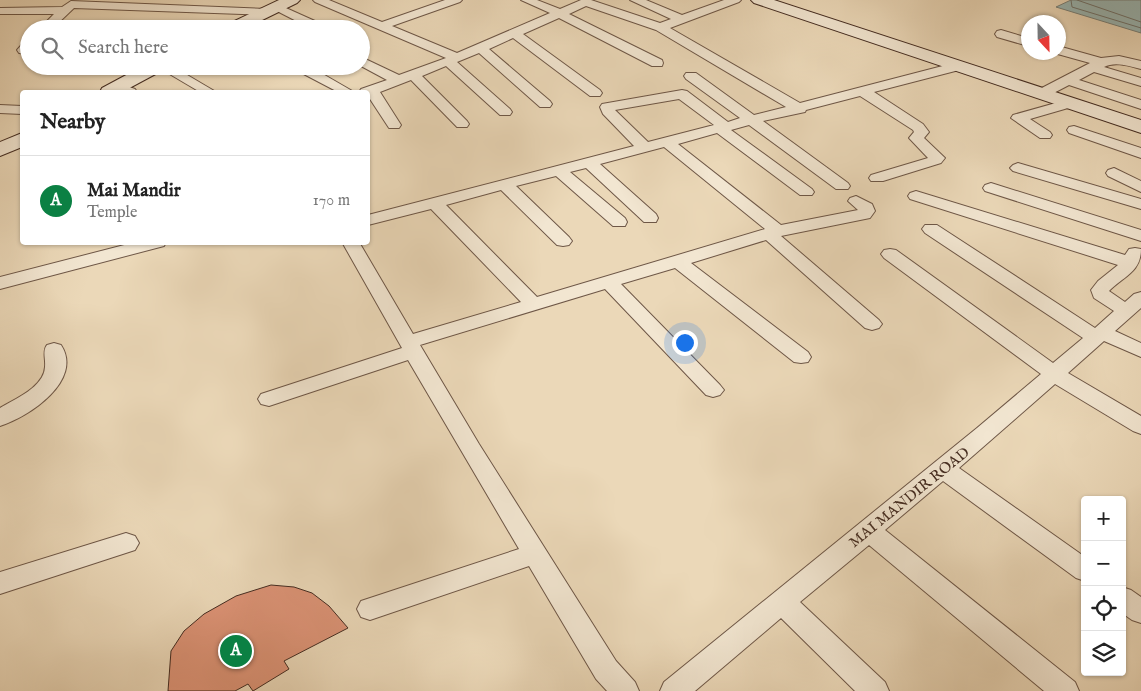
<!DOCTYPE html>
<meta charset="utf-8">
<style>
:root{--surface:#fff;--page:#f2f2f2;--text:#222;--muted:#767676;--line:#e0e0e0;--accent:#0b8043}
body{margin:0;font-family:"IM FELL English",serif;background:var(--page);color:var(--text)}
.controls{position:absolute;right:15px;bottom:15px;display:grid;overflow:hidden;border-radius:5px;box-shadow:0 1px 4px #0004}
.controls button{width:45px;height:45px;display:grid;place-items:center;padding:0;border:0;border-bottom:1px solid var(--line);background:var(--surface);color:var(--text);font:25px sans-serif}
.compass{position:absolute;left:1021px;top:15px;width:45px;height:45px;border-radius:50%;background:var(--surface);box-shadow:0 1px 4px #0004;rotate:158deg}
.you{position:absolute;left:684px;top:342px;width:18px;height:18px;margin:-12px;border:4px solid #fff;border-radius:50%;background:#1a73e8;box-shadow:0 0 0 8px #1a73e833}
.badge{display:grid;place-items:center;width:32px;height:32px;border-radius:50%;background:var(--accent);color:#fff;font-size:16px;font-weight:700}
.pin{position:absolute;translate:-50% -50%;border:2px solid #fff;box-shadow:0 1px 5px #0006}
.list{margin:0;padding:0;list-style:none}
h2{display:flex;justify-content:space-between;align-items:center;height:65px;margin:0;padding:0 20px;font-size:21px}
h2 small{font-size:16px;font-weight:400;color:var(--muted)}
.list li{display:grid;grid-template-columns:32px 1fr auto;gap:15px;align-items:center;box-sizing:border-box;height:90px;padding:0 20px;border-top:1px solid var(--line)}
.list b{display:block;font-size:19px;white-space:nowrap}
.list p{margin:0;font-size:16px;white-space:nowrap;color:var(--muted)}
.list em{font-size:16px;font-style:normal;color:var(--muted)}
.icon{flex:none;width:28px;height:28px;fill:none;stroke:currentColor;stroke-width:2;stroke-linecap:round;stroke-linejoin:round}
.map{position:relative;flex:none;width:1141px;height:691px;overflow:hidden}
.search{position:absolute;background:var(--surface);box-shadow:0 1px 4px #0004;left:20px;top:20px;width:350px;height:55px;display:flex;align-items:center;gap:12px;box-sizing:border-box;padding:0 18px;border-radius:28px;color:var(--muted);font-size:19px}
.panel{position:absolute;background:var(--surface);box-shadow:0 1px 4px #0004;left:20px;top:90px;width:350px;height:155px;border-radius:5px}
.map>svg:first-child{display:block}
.water{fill:#9ab8b6;stroke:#78807a}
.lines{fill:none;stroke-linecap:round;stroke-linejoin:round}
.shore{stroke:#6f726c;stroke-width:1}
.building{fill:#dc9376;stroke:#442c21}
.street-casing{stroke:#6e5747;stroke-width:2}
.secondary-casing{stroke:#442c21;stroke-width:2}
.street{fill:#f2e6d1;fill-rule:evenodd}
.secondary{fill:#f2e6d1;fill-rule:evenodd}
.labels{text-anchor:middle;stroke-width:4;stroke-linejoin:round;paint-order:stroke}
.street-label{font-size:15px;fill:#442c21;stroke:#f2e6d1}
</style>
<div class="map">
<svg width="1141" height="691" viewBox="0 0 1141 691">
<rect width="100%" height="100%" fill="#ebd8b8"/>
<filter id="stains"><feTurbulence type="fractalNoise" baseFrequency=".004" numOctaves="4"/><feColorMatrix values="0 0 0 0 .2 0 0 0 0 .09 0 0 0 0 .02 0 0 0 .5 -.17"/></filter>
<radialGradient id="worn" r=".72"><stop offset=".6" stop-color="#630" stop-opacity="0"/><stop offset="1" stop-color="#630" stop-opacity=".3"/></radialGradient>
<!-- water -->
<polygon class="water" points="1071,0 1141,0 1141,33 1056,7"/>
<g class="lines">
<!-- shore -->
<g class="shore">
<polyline points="1071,0 1072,7 1141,28"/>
<polyline points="1077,0 1141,22"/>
</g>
</g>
<!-- building -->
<polygon class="building" points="271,585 294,587 312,593 329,606 348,628 284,661 289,669 253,691 248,684 235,691 168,691 171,651 184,631 204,614 236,596"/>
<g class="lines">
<defs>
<g id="street">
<path d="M313,0H329L382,22L445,0H462L460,2L392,26L457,53L550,13L521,0H537L560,9L581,0H591L660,23L671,19L630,0H646L682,15L724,0H741L739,2L670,28L800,103L958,62L964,66L963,69L874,92L923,124L929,132L924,138L945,158L941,163L883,181H871L869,178L871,175L928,158L909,138L914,132L913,130L860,96L806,110L805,112L763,121L848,183L850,186L848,189H836L749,125L731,130L812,189L814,192L812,195H800L717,133L678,144L781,225L858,210L848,201L850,198L856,196L872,204L875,211L870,218L781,236L879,320L882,324L879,328L872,330L865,328L766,240L691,263L808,352L811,357L808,362L801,363L794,362L675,268L621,284L720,385L724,390L720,395L713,397L706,395L605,289L420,345L479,444L616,661L635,682L639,691H607L596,679L529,566L370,620L361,617L357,609L361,601L519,549L408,360L269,406L261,404L258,399L261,394L402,348L342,242H359L413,334L521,302L431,209L368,225V215L634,146L603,114L600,107L602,104L682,90L687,91L728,122L740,118L686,79L684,76L686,73H696L754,115L786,107L656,30L586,6L569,14L662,60L663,63L662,66H652L559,18L523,34L600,90L602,93L600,96H590L513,38L489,49L550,101L552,104L550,107H540L479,53L457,62L510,109L512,112L510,115H500L446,66L422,76L467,121L469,124L467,127H457L411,80L380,92L401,125L399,128H389L368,96V92H359L361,89L387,80L361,66V57L399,75L446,58L315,2ZM679,99L714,125L648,142L615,110ZM664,147L765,229L537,297L446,205L501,190L557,245L563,246L569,245L572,241L569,237L516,186L556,176L613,226H625L627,222L625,218L570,172L586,168L644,222H656L658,218L656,214L600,164Z"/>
<polygon points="71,1 268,9 274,12 268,15 74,8 52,29 39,29 54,14 0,14 0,8 62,7"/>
<polygon points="277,4 326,26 328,29 312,29 273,9 271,7 273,5"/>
<path d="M245,18L263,26L265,29C255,29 246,30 239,22Z"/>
<polygon points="1001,30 1028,38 1028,46 997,37 995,34 997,31"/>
<polygon points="29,40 29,54 19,53 17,50 25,41"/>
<path d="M1058,46L1101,58L1119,56L1141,61V69C1129,66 1115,61 1104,67L1141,78V86L1094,72L1079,80L1141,100V109L1069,85L1046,97H1036L1034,94L1036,91L1090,63L1054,53L1058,52Z"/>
<polygon points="156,66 172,66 216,92 200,92"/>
<polygon points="279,66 309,66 354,92 338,92 298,71 285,70"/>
<path d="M118,83L135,89L137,92C128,93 117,94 111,87L113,84Z"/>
<polygon points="1070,99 1077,103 1075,106 1030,119 1050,132 1052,135 1050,138 1040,138 1011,118 1013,115"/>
<polygon points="0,105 22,106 22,114 0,113"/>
<polygon points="1074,126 1141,148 1141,158 1069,133 1067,130 1069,127"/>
<polygon points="1018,163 1141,199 1141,209 1013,171 1010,168 1013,165"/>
<polygon points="1114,168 1141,181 1141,192 1108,176 1106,173 1108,170"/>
<polygon points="991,183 1141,230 1141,241 985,191 983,188 985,185"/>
<path d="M916,191L1125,255L1129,249L1135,248L1141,249C1141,272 1124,276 1109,291L1125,302L1134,294L1141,292V308L1115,331L1141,343V357L1104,341L1068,373L1141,416V434L1133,431L1055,384L959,468L1085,557V581L1076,578L943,481L885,530L1075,682L1079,691H1044L869,545L800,602L885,682L889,691H855L781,618L695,691H660L664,682L977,428L1041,374L884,258L881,254L884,250L890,249L896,250L1053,363L1083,338L925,233L922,229L925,225H937L1095,328L1114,311L1094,298L1091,290L1098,281L1118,265L910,199L908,196L910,193Z"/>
<polygon points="136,242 166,242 164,246 0,289 0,277"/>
<path d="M54,343L61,345C84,380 29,417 0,426V408C15,399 44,387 45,367C46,359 42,351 47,345Z"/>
<polygon points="126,533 135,536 139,543 135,550 0,594 0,572"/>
<polygon points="1122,587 1131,590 1141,597 1141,623 1132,620 1122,613"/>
</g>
<g id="secondary">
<polygon points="279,0 300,0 297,3 244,29 222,29 224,26"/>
<polygon points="751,0 774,0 1141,120 1141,133 754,3"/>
<polygon points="143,66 166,66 163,70 122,92 100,92 102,88"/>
<polygon points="22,133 22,147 0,156 0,142"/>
</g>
</defs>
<!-- street casing -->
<use href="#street" class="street-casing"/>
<!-- secondary casing -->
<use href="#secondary" class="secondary-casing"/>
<!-- street -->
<use href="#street" class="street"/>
<!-- secondary -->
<use href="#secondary" class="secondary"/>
</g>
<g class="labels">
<!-- street labels -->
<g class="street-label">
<text transform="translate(909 497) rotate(-39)" y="5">MAI MANDIR ROAD</text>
</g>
</g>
<rect width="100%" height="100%" filter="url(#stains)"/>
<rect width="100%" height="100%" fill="url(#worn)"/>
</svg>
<div class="controls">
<button>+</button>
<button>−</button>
<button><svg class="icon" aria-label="locate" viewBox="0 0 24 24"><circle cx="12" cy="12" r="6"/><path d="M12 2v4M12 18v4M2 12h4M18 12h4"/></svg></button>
<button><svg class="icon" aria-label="layers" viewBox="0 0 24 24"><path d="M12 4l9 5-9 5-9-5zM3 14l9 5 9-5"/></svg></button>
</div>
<svg class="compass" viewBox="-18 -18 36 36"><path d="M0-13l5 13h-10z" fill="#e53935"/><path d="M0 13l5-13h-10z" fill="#767676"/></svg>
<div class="you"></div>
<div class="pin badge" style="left:236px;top:651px">A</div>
<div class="search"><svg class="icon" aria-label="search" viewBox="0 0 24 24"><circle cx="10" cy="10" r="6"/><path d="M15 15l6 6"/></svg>Search here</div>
<section class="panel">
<h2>Nearby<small></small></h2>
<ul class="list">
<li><span class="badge">A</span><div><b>Mai Mandir</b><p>Temple</p></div><em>170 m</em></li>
</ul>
</section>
</div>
